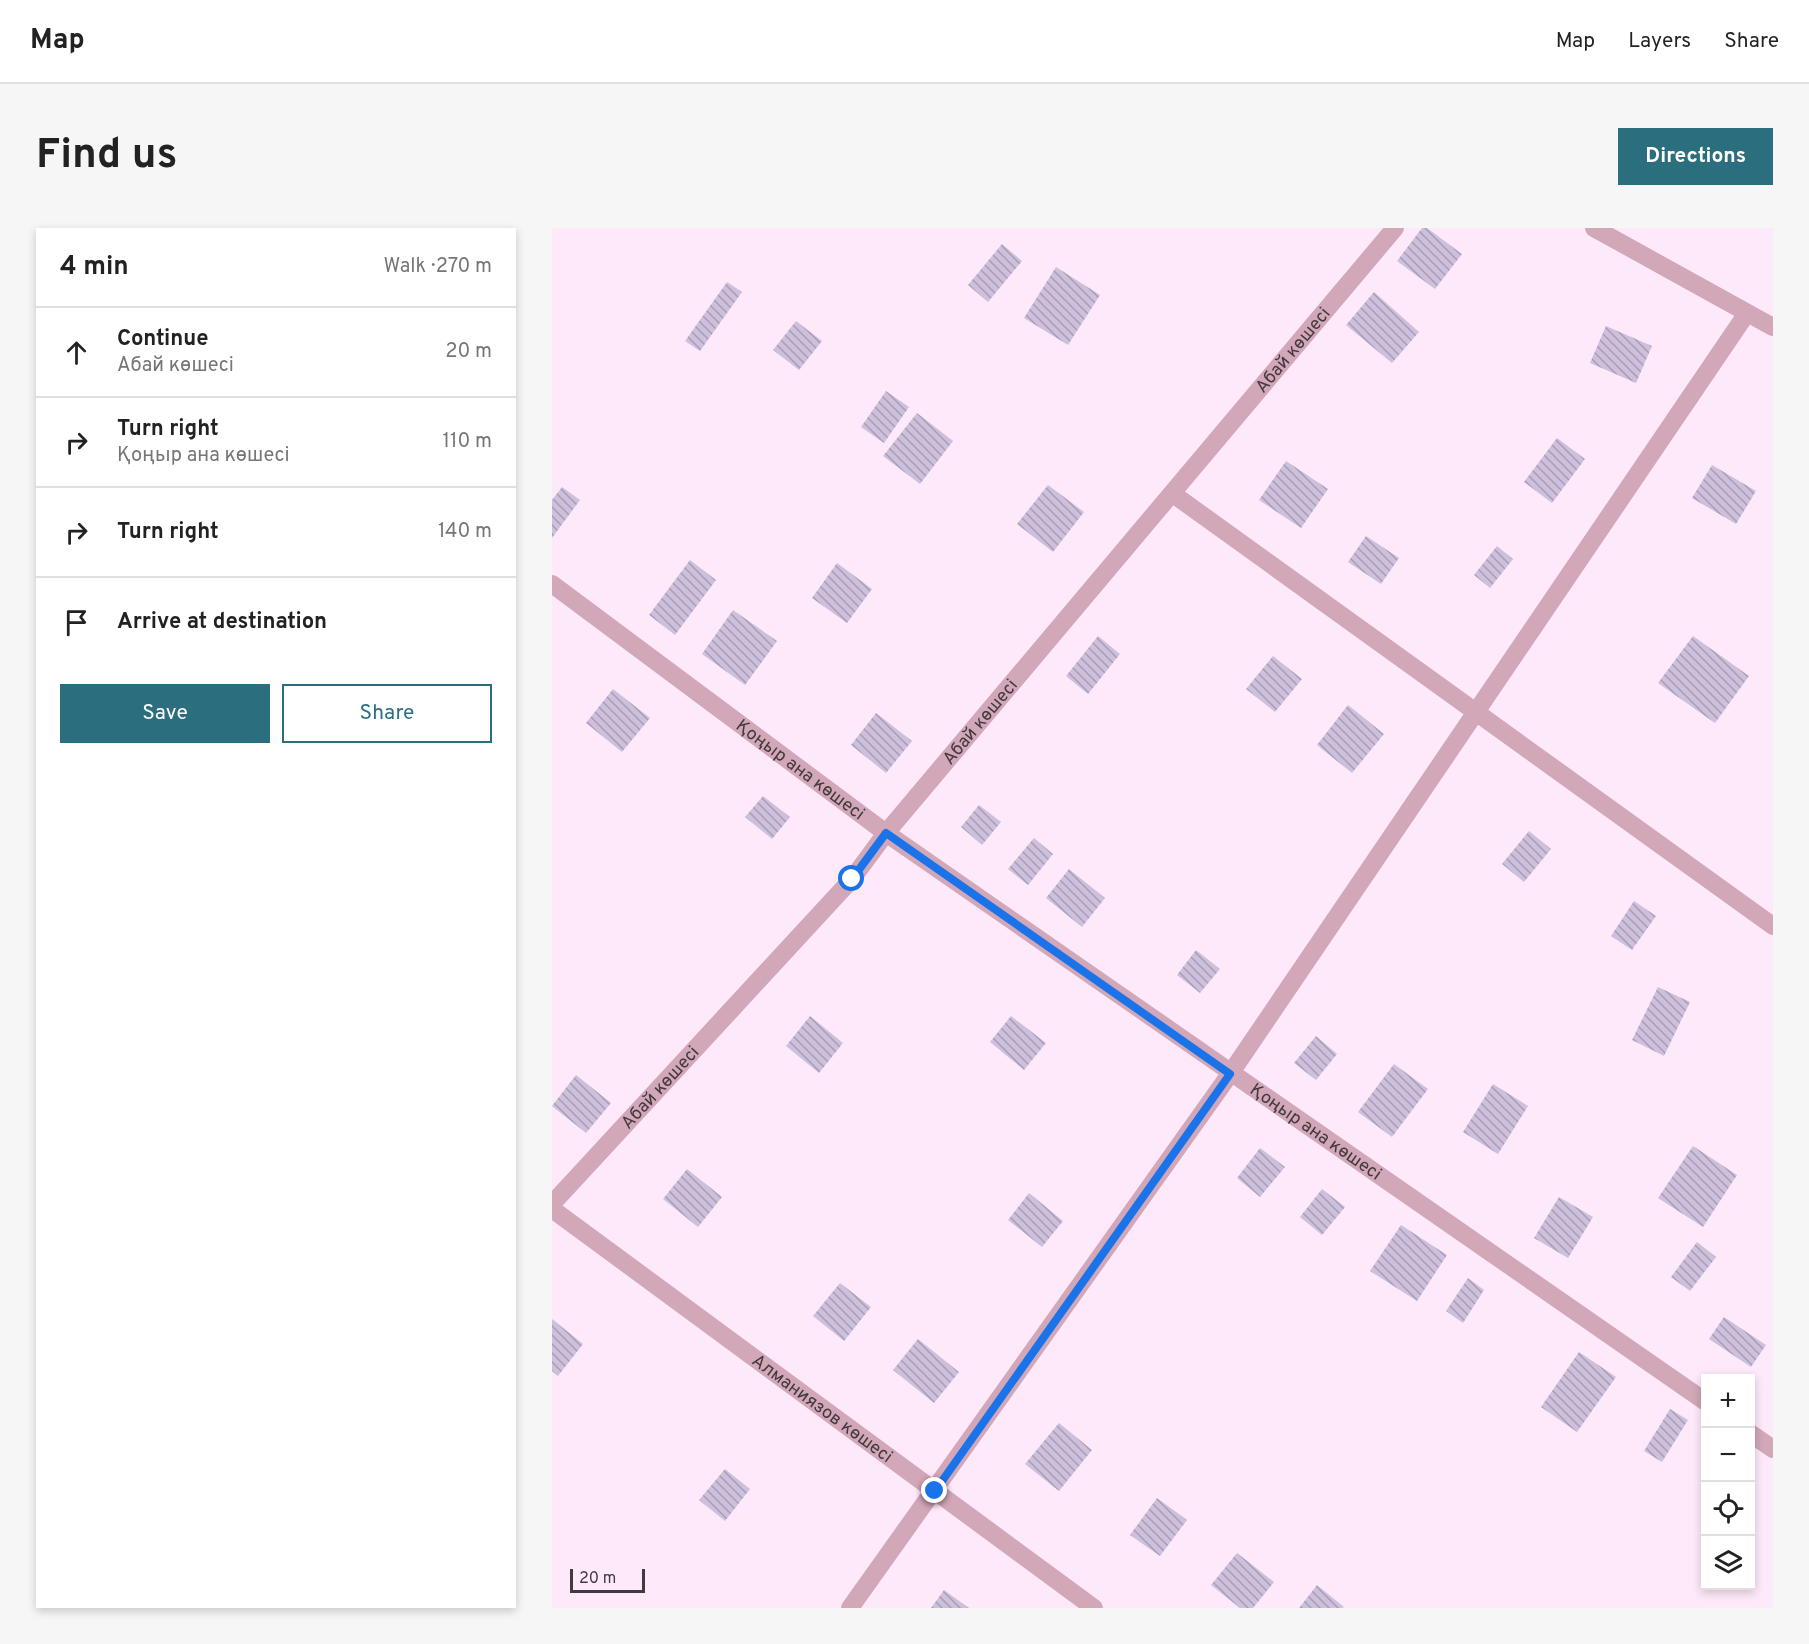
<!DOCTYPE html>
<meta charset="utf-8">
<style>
:root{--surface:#fff;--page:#f6f6f6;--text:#222;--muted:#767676;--line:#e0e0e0;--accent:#2b6f7f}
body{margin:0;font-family:Overpass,sans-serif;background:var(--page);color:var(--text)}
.controls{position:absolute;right:18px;bottom:18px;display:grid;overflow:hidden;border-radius:0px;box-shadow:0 3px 9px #0003}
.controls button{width:54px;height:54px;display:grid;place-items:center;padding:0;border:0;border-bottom:2px solid var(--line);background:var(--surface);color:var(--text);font:30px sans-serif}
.scale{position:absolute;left:18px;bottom:15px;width:75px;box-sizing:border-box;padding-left:6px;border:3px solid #433941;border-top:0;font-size:16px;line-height:21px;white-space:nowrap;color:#433941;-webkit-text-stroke:4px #fee9fb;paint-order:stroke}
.stop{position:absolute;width:18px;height:18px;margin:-14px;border:4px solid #1a73e8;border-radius:50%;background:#fff}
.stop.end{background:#1a73e8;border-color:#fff;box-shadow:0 2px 6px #0008}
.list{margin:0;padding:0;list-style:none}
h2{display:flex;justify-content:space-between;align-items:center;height:78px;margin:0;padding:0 24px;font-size:26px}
h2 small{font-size:20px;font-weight:400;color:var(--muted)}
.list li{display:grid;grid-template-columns:39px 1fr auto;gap:18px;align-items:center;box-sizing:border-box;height:90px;padding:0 24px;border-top:2px solid var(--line)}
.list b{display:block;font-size:22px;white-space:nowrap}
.list p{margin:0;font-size:20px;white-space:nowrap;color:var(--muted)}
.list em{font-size:20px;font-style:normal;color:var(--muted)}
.actions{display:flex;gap:12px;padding:18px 24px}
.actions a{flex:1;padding:14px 0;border:2px solid var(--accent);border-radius:0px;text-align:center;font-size:21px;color:var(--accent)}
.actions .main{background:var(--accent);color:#fff}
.icon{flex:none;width:33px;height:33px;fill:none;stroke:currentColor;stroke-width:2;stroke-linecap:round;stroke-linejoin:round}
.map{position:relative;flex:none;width:1221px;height:1380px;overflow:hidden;border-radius:0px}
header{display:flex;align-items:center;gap:36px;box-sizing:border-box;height:84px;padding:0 30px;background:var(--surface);border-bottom:2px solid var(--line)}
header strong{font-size:28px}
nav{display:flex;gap:33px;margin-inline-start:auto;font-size:21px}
.intro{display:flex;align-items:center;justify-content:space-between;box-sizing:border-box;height:144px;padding:0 36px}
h1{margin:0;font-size:42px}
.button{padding:15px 27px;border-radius:0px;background:var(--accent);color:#fff;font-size:21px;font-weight:700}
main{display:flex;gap:36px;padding:0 36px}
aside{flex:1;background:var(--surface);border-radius:0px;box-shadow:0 3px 9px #0003}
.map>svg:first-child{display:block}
.building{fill:url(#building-back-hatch)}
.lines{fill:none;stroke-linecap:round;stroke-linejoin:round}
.street{stroke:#d2a7b8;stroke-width:18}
.route{stroke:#1a73e8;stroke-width:8}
.labels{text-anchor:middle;stroke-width:4.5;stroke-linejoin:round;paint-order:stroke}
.street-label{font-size:18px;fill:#433941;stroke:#fee9fb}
</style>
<header>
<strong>Map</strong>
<nav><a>Map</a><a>Layers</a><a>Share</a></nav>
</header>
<div class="intro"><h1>Find us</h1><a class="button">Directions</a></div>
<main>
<aside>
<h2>4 min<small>Walk · 270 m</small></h2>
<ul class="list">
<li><svg class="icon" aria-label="ahead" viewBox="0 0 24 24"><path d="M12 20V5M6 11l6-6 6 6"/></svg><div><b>Continue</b><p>Абай көшесі</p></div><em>20 m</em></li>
<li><svg class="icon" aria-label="right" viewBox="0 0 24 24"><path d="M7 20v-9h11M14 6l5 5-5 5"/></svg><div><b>Turn right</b><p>Қоңыр ана көшесі</p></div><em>110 m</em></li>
<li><svg class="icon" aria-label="right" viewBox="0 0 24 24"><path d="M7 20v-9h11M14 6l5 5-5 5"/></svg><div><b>Turn right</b></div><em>140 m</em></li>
<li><svg class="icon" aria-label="arrive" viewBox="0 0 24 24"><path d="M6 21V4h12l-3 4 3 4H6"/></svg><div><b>Arrive at destination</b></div></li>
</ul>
<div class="actions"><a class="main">Save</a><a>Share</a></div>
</aside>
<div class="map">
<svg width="1221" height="1380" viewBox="0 0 1221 1380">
<defs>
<pattern id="building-back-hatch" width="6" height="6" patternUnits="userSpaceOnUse" patternTransform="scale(1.5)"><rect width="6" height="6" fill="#cdc0dc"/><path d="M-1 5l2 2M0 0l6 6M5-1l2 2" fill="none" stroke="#a89db4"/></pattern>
</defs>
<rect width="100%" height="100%" fill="#fee9fb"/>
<!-- building -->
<g class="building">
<polygon points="870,0 875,0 910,26 883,61 845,33"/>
<polygon points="450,16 470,33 436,74 416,57"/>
<polygon points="504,39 548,67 516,117 472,90"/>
<polygon points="175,54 190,64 148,123 133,113"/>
<polygon points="822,64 867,104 840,135 794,97"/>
<polygon points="244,93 270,113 247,142 221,122"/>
<polygon points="1054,98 1100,118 1084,155 1038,135"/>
<polygon points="334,163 357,179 332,215 309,199"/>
<polygon points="365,185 401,213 368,256 331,228"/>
<polygon points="1005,210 1033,231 1000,275 972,254"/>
<polygon points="734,233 776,261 749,300 707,272"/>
<polygon points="1160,237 1204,263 1184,296 1140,270"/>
<polygon points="496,257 532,284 501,324 465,296"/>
<polygon points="10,259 28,272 0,310 0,272"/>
<polygon points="814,308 847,330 829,356 796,334"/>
<polygon points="945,318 961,331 938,360 922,347"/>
<polygon points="138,332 164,352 123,407 97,387"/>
<polygon points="285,335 320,361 295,395 260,370"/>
<polygon points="181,382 225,413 193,457 150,426"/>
<polygon points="546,408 568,426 536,466 514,448"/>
<polygon points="1141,408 1197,448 1163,495 1106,455"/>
<polygon points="721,428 750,451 723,484 694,461"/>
<polygon points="61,461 98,490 70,524 34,495"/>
<polygon points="796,477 832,506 800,545 765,517"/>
<polygon points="324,485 360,513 334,545 299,517"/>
<polygon points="211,568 238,589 220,611 193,589"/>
<polygon points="427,577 449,594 430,617 409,599"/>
<polygon points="977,603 999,621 972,654 950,636"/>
<polygon points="482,610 501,626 476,657 456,641"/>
<polygon points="517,641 553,670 530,699 494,670"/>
<polygon points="1082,673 1104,688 1080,722 1059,708"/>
<polygon points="644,722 668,741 648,765 625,747"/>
<polygon points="1106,759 1138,774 1112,828 1080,812"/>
<polygon points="258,788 291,815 267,845 234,818"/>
<polygon points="459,788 494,815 472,842 438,814"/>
<polygon points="764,808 785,826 764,852 742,835"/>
<polygon points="842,836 876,861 840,909 806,884"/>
<polygon points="24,847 59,875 34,905 0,878"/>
<polygon points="941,856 976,878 946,926 911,904"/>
<polygon points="1141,918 1185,947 1151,999 1106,970"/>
<polygon points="708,920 733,939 708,969 685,950"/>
<polygon points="135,941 170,969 146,999 111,971"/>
<polygon points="770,961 793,979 770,1007 748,989"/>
<polygon points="477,965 511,993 490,1019 456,992"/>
<polygon points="1007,969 1041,989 1016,1030 982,1010"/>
<polygon points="849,997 895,1027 865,1073 818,1043"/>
<polygon points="1145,1014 1164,1029 1138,1063 1119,1049"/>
<polygon points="916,1050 932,1062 911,1095 894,1083"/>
<polygon points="288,1055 319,1079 292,1113 261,1088"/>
<polygon points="1172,1089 1214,1117 1199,1139 1157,1111"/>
<polygon points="0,1091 31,1116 6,1148 0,1143"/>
<polygon points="366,1111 407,1144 382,1175 341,1142"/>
<polygon points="1027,1124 1064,1149 1025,1204 989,1179"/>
<polygon points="1118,1181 1136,1192 1110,1234 1092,1223"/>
<polygon points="507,1195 540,1222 507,1263 473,1236"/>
<polygon points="173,1241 198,1261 173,1293 147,1272"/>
<polygon points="605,1270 635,1292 608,1328 578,1307"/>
<polygon points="685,1325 722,1354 701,1380 688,1380 659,1357"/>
<polygon points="765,1357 792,1379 790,1380 747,1380"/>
<polygon points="392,1362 417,1380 379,1380"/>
</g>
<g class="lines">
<!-- street -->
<g class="street">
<polyline points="1042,0 1221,99"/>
<polyline points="621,266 1221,698"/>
<path id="s1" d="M0,356L334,605L1154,1174"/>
<path id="s2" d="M0,976L300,651L334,605L843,0"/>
<path id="s3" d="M0,981L542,1380"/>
<polyline points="1198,1205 1221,1221"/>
<polyline points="298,1380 678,846 1195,85"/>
</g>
</g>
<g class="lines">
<!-- route -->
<polyline class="route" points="300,651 334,605 678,846 383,1263"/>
</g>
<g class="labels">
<!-- street labels -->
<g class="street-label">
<text dy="6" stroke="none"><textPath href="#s2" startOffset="1131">Абай көшесі</textPath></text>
<text dy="6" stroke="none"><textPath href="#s2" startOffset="645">Абай көшесі</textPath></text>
<text dy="6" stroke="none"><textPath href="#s1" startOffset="310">Қоңыр ана көшесі</textPath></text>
<text dy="6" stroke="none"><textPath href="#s2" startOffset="159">Абай көшесі</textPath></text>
<text dy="6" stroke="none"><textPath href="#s1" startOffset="940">Қоңыр ана көшесі</textPath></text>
<text dy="6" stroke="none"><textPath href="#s3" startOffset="336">Алманиязов көшесі</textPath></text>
</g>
</g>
</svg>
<div class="controls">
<button>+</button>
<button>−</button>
<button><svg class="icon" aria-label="locate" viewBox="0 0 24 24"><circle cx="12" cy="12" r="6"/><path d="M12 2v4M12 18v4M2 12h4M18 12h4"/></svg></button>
<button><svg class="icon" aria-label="layers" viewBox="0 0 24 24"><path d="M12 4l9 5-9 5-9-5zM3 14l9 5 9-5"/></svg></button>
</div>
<div class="scale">20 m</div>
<div class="stop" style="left:300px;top:651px"></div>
<div class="stop end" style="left:383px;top:1263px"></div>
</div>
</main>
